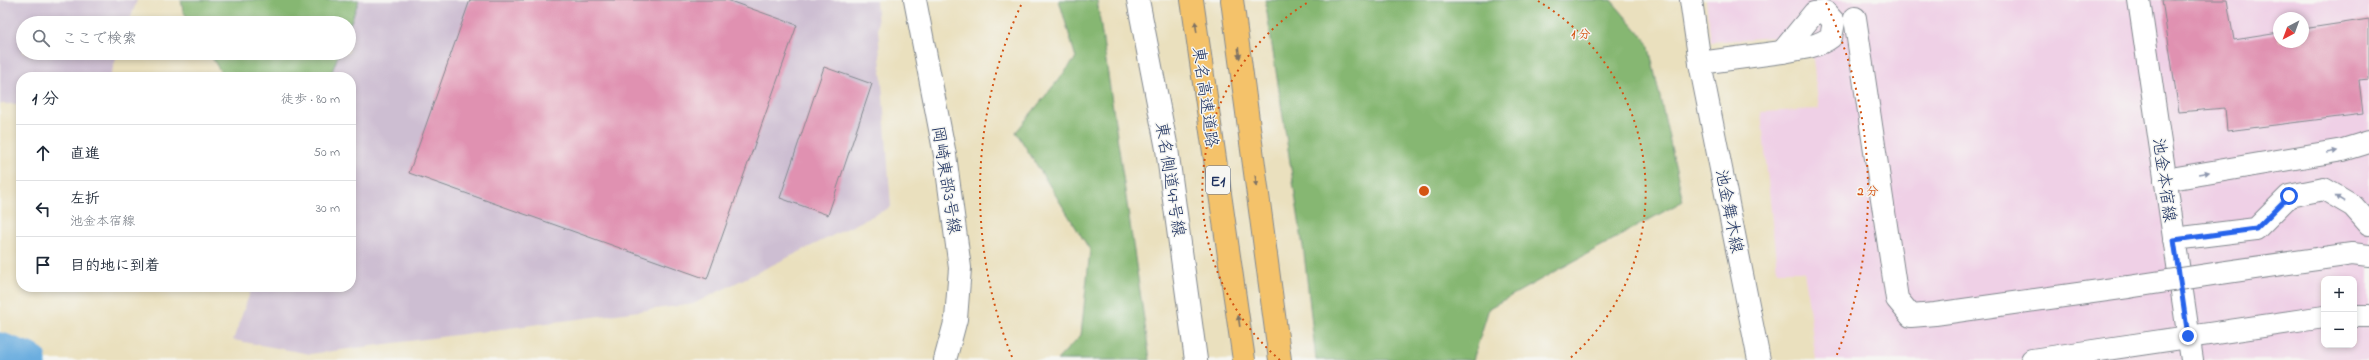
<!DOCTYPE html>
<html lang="ja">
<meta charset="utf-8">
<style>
:root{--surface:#fff;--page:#f6f6f7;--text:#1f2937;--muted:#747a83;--line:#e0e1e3}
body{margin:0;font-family:"Indie Flower","Klee One",sans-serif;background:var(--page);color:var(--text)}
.controls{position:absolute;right:12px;bottom:12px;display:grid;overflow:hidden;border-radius:8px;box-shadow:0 2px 6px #0003}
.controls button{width:36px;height:36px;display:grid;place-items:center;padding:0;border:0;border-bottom:1px solid var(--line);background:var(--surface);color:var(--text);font:20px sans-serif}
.compass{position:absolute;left:2273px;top:12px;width:36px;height:36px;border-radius:50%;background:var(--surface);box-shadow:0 2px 6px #0003;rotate:221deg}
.stop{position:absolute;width:12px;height:12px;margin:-9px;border:3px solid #2563eb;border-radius:50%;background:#fff}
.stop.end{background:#2563eb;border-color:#fff;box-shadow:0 1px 4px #0008}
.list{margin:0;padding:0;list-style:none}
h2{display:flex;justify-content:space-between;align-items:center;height:52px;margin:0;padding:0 16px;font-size:17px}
h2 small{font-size:13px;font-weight:400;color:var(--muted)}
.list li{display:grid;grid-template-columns:26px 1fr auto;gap:12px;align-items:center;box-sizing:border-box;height:56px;padding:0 16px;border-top:1px solid var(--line)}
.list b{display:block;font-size:15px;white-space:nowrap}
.list p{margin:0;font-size:13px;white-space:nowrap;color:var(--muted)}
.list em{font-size:13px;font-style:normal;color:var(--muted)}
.icon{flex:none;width:22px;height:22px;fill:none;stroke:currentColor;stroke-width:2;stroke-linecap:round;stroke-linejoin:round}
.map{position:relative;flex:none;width:2369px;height:360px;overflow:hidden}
.search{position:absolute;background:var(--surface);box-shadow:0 2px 6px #0003;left:16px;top:16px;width:340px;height:44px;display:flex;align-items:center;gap:10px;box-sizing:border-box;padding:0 14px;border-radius:22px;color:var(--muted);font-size:15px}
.panel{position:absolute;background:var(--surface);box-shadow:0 2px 6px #0003;left:16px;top:72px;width:340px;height:220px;border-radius:16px}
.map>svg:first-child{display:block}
.built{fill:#efd0e6;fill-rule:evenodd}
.industrial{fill:#cdbed2}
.forest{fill:#86b772;stroke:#507368}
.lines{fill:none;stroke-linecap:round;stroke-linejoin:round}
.river{stroke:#6aaddf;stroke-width:33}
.building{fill:#e091b1}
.minor-casing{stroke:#82888e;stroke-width:24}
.highway-casing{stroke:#82888e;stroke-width:24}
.minor{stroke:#fff;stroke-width:22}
.highway{stroke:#f4c26a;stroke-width:22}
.minor-bridge-casing{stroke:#82888e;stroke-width:24;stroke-linecap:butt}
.minor-bridge{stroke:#fff;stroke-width:22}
.oneway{fill:#7d7163}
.oneway2{fill:#8d97ae}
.route{stroke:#2563eb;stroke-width:5}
.ring{fill:none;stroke:#d45514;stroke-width:2;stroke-dasharray:2 4}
.labels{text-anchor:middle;stroke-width:3;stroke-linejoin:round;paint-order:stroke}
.shield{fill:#f6f6f2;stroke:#5d6b8a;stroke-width:1}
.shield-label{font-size:16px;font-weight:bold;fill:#1b2f5e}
.street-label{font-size:17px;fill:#1b2f5e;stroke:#f6f6f2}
.centre{fill:#d45514;stroke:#f6f6f2;stroke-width:2}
.ring-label{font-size:12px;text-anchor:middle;font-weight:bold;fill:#d45514;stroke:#f6f6f2;stroke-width:3;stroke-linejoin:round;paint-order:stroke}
</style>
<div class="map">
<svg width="2369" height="360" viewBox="0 0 2369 360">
<rect width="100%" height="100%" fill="#f6f6f2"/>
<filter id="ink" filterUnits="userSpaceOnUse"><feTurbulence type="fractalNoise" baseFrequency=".025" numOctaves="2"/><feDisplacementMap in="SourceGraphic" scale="8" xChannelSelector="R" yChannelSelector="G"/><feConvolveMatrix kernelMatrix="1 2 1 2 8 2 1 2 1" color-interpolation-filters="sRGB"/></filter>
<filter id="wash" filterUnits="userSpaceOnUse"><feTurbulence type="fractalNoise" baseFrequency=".012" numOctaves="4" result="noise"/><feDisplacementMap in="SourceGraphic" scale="16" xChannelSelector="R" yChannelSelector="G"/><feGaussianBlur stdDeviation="0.9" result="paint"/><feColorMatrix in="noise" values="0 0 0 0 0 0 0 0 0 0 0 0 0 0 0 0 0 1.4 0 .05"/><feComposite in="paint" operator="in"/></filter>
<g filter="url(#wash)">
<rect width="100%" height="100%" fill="#eae0be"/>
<!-- built -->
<path class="built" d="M1706,0H2369V360H1816L1804,271H1777L1761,112L1819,109L1810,34L1711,42ZM2279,18H2303V42H2279ZM2324,279H2354V345H2324Z"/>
<!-- industrial -->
<g class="industrial">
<polygon points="0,0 137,0 129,23 23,23 23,53 118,53 110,77 21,77 21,104 0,104"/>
<polygon points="359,0 876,0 891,207 693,304 310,354 233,340 252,287 351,287 351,77 330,77 339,53 349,53 349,27"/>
</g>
<!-- forest -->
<g class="forest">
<polygon points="181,0 359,0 349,27 349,23 191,23 183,11"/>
<polygon points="1059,0 1097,0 1150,360 1057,360 1081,335 1090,250 1016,132 1076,58"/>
<polygon points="1265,0 1611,0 1648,43 1683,201 1489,308 1473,360 1316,360 1304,253"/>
<polygon points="209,53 339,53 330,77 224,77"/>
</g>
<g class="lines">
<!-- river -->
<polyline class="river" points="0,349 30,360"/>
</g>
<g id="blocks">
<!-- building -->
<g class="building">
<polygon points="470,0 727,0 797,25 707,279 409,173"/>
<polygon points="2162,0 2227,0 2234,40 2279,33 2279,42 2303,42 2303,29 2369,19 2369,79 2359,80 2363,114 2227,131 2225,108 2179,112"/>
<polygon points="824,67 872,84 828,215 780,198"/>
</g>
</g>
</g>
<g filter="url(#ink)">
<use href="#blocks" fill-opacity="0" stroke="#82888e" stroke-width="1"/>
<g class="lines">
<defs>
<g id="minor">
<polyline points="915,0 945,155 960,268 956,319 945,360"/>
<polyline points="1138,0 1167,149 1196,360"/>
<polyline points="1691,0 1700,63 1759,360"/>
<polyline points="2139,0 2192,360"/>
<path d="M1825,12L1834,22L1831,37C1818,47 1799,49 1782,52L1814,13Z"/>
<polyline points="1855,18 1897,299 1911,316 1935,314 2128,287"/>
<polyline points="1700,63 1782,52"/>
<polyline points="2165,180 2343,150 2369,142"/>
<polyline points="2174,239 2256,229 2289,196 2324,189 2353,206 2369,224"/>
<polyline points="2220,273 2352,254 2369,256"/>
<polyline points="2354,316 2369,316"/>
<polyline points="2032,360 2324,317"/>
</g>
<g id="highway">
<polyline points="1192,0 1244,360"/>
<polyline points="1232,0 1280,360"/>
</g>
</defs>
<!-- minor casing -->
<use href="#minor" class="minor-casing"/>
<!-- highway casing -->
<use href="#highway" class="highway-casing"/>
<!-- minor -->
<use href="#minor" class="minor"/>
<!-- highway -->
<use href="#highway" class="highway"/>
<defs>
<polyline id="minor-bridge" points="2128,287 2220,273"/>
</defs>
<!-- minor-bridge casing -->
<use href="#minor-bridge" class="minor-bridge-casing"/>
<!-- minor-bridge -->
<use href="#minor-bridge" class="minor-bridge"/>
</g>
<!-- one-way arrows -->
<defs><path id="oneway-solid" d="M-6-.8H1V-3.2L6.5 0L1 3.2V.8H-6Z"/></defs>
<g class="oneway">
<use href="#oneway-solid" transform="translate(1196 27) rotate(-98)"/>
<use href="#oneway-solid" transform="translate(1239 53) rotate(83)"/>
<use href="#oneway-solid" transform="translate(1256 181) rotate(82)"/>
<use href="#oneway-solid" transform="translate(1239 321) rotate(-98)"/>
</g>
<g class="oneway2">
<use href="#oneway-solid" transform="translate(2332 152) rotate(-10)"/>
<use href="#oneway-solid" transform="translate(2204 173) rotate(-10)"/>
<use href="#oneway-solid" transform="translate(2340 199) rotate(-149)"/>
</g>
</g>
<g class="lines" filter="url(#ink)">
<!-- route -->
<polyline class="route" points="2188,336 2174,240 2256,229 2289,196"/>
</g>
<!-- distance rings -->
<g class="ring">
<path d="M1280 360A222 222 0 0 1 1310 1M1538 1A222 222 0 0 1 1568 360"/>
<path d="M1012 357A444 444 0 0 1 1022 3M1826 3A444 444 0 0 1 1836 357"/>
</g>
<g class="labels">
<!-- shield labels -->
<rect class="shield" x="1206" y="166" width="24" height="28" rx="3"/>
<g class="shield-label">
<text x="1218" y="186">E1</text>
</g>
<!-- street labels -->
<g class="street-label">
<text transform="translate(1206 97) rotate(82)" y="6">東名高速道路</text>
<text transform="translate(1171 179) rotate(81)" y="6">東名側道47号線</text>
<text transform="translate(947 180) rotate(81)" y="6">岡崎東部3号線</text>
<text transform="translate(2165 180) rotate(82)" y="6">池金本宿線</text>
<text transform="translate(1730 211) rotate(79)" y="6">池金舞木線</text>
</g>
</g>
<circle cx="1424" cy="191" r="6" class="centre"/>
<g class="ring-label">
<text x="1581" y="38">1 分</text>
<text x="1868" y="195">2 分</text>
</g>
</svg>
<div class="controls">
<button>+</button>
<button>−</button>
</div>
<svg class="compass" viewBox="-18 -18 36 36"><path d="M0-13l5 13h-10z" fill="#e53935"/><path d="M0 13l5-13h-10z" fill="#747a83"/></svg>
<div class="stop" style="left:2289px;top:196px"></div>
<div class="stop end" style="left:2188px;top:336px"></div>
<div class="search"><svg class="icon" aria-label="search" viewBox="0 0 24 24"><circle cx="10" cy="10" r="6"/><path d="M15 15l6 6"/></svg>ここで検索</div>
<section class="panel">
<h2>1 分<small>徒歩 · 80 m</small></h2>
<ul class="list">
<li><svg class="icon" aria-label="ahead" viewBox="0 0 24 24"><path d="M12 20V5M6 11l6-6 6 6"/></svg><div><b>直進</b></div><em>50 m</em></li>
<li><svg class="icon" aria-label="left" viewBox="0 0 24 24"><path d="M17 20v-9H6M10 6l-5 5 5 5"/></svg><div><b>左折</b><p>池金本宿線</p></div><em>30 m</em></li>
<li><svg class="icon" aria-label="arrive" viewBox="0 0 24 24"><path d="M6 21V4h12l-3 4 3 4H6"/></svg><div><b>目的地に到着</b></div></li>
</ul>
</section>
</div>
